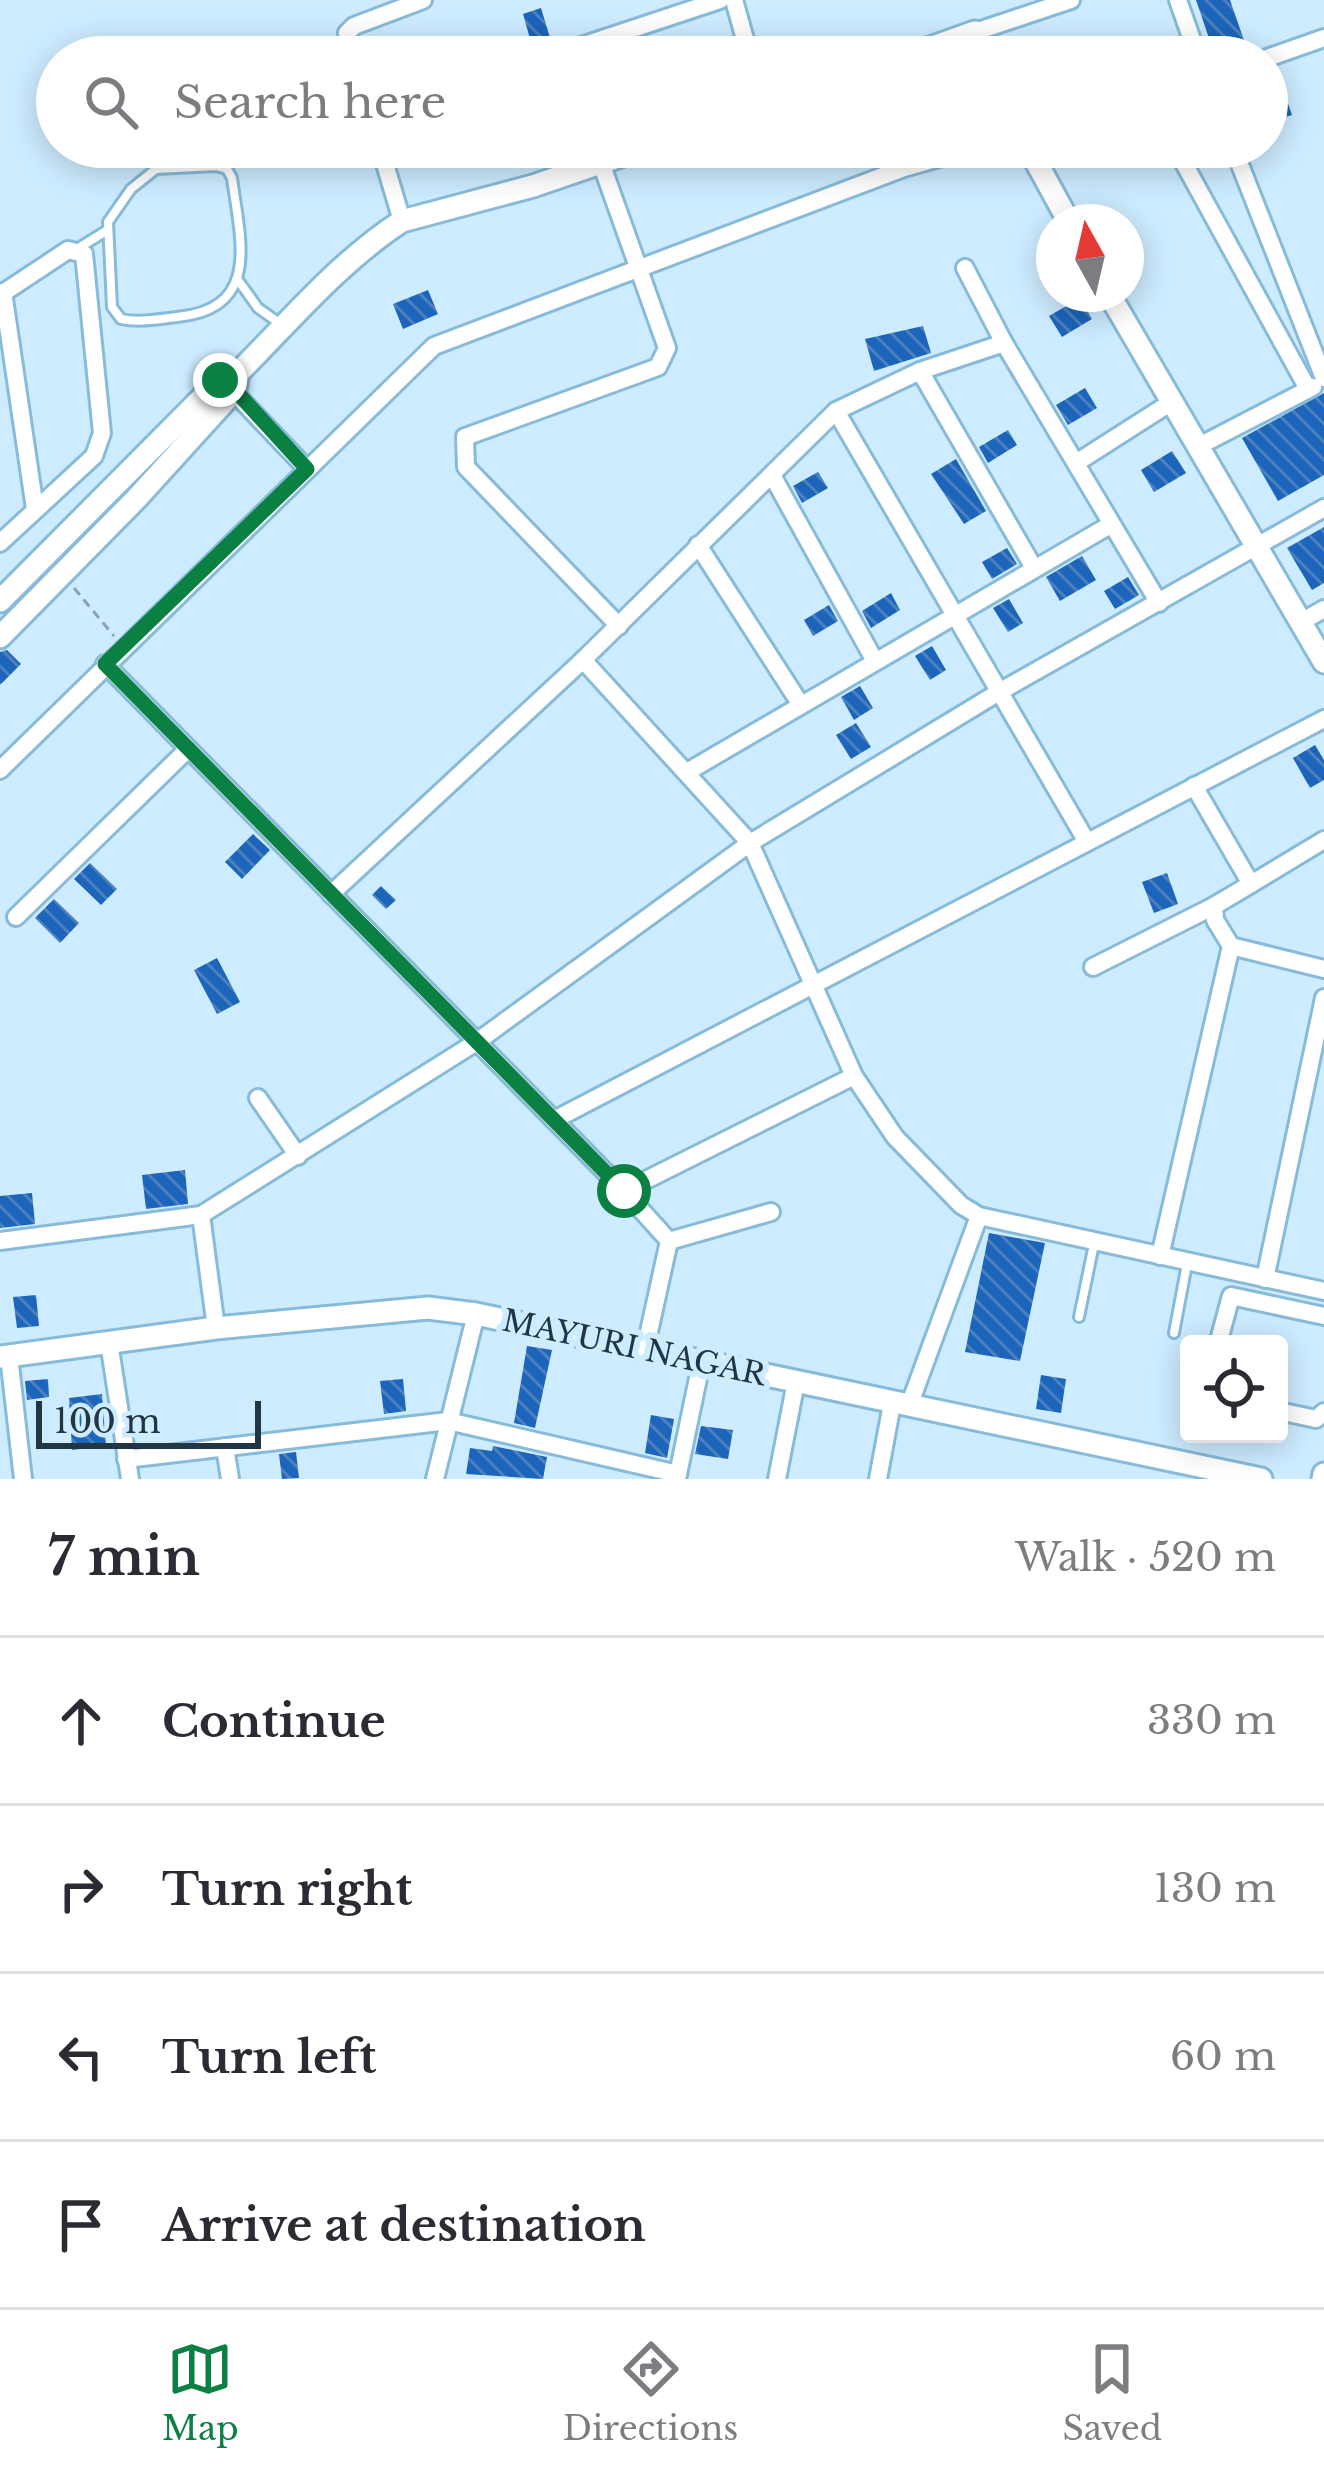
<!DOCTYPE html>
<meta charset="utf-8">
<style>
:root{--surface:#fff;--page:#f2f2f3;--text:#2b2b33;--muted:#7c7c81;--line:#e1e1e2;--accent:#0b8043}
body{margin:0;font-family:"Libre Baskerville",serif;background:var(--page);color:var(--text)}
.controls{position:absolute;right:36px;bottom:36px;display:grid;overflow:hidden;border-radius:12px;box-shadow:0 6px 30px #0003}
.controls button{width:108px;height:108px;display:grid;place-items:center;padding:0;border:0;border-bottom:3px solid var(--line);background:var(--surface);color:var(--text);font:60px sans-serif}
.compass{position:absolute;left:1036px;top:204px;width:108px;height:108px;border-radius:50%;background:var(--surface);box-shadow:0 6px 30px #0003;rotate:352deg}
.scale{position:absolute;left:36px;bottom:30px;width:225px;box-sizing:border-box;padding-left:12px;border:6px solid #213642;border-top:0;font-size:33px;line-height:42px;white-space:nowrap;color:#213642;-webkit-text-stroke:9px #cdecff;paint-order:stroke}
.stop{position:absolute;width:36px;height:36px;margin:-27px;border:9px solid #0b8043;border-radius:50%;background:#fff}
.stop.end{background:#0b8043;border-color:#fff;box-shadow:0 3px 12px #0008}
.list{margin:0;padding:0;list-style:none}
h2{display:flex;justify-content:space-between;align-items:center;height:156px;margin:0;padding:0 48px;font-size:51px}
h2 small{font-size:39px;font-weight:400;color:var(--muted)}
.list li{display:grid;grid-template-columns:78px 1fr auto;gap:36px;align-items:center;box-sizing:border-box;height:168px;padding:0 48px;border-top:3px solid var(--line)}
.list b{display:block;font-size:45px;white-space:nowrap}
.list em{font-size:39px;font-style:normal;color:var(--muted)}
.icon{flex:none;width:66px;height:66px;fill:none;stroke:currentColor;stroke-width:2;stroke-linecap:round;stroke-linejoin:round}
.map{position:relative;flex:none;width:1324px;height:1479px;overflow:hidden}
.search{position:absolute;background:var(--surface);box-shadow:0 6px 30px #0003;left:36px;right:36px;top:36px;height:132px;display:flex;align-items:center;gap:30px;box-sizing:border-box;padding:0 42px;border-radius:66px;color:var(--muted);font-size:45px}
.sheet{height:828px;background:var(--surface)}
nav{display:flex;justify-content:space-around;align-items:center;box-sizing:border-box;height:168px;border-top:3px solid var(--line);background:var(--surface);font-size:33px;color:var(--muted)}
nav a{display:grid;justify-items:center;gap:6px}
nav .on{color:var(--accent)}
.map>svg:first-child{display:block}
.building{fill:url(#building-back-hatch)}
.lines{fill:none;stroke-linecap:round;stroke-linejoin:round}
.service-casing{stroke:#88bbd9;stroke-width:14}
.minor-casing{stroke:#88bbd9;stroke-width:22}
.tertiary-casing{stroke:#88bbd9;stroke-width:27}
.path{stroke:#88a3b3;stroke-width:3;stroke-dasharray:9 6;stroke-linecap:butt}
.service{stroke:#fff;stroke-width:8}
.minor{stroke:#fff;stroke-width:16}
.tertiary{stroke:#fff;stroke-width:21}
.route{stroke:#0b8043;stroke-width:15}
.labels{text-anchor:middle;stroke-width:12;stroke-linejoin:round;paint-order:stroke}
.street-label{font-size:30px;fill:#213642;stroke:#cdecff}
</style>
<div class="map">
<svg width="1324" height="1479" viewBox="0 0 1324 1479">
<defs>
<pattern id="building-back-hatch" width="6" height="6" patternUnits="userSpaceOnUse" patternTransform="scale(3)"><rect width="6" height="6" fill="#1c65ba"/><path d="M-1 5l2 2M0 0l6 6M5-1l2 2" fill="none" stroke="#4c81be"/></pattern>
</defs>
<rect width="100%" height="100%" fill="#cdecff"/>
<!-- building -->
<g class="building">
<polygon points="1196,0 1230,0 1246,46 1215,56"/>
<polygon points="541,8 551,41 532,46 523,14"/>
<polygon points="1284,92 1292,115 1267,123 1267,98"/>
<polygon points="428,290 438,314 403,329 393,304"/>
<polygon points="1080,298 1092,319 1062,337 1049,316"/>
<polygon points="923,326 931,353 874,371 865,339"/>
<polygon points="1085,388 1097,408 1068,425 1056,405"/>
<polygon points="1324,393 1324,475 1278,501 1242,438"/>
<polygon points="1008,430 1017,445 988,463 979,447"/>
<polygon points="1172,451 1186,473 1154,492 1141,470"/>
<polygon points="956,459 986,511 964,524 931,474"/>
<polygon points="818,472 828,488 802,503 793,486"/>
<polygon points="1324,527 1324,583 1312,590 1287,548"/>
<polygon points="1007,548 1017,564 992,579 982,562"/>
<polygon points="1082,556 1096,580 1060,601 1046,577"/>
<polygon points="1128,577 1139,595 1115,609 1104,591"/>
<polygon points="891,593 900,610 871,628 862,611"/>
<polygon points="1009,599 1023,623 1008,632 993,608"/>
<polygon points="829,605 838,621 813,636 804,620"/>
<polygon points="932,646 946,670 930,680 915,656"/>
<polygon points="7,650 21,664 0,685 0,652"/>
<polygon points="860,686 873,708 854,720 841,697"/>
<polygon points="856,723 871,747 851,759 836,735"/>
<polygon points="1315,745 1324,760 1324,780 1310,788 1293,758"/>
<polygon points="253,834 270,850 242,879 225,862"/>
<polygon points="90,863 117,889 101,905 74,879"/>
<polygon points="1167,873 1178,904 1154,913 1142,882"/>
<polygon points="381,886 396,900 386,909 372,895"/>
<polygon points="54,899 79,923 60,943 35,918"/>
<polygon points="217,958 240,1002 217,1014 194,970"/>
<polygon points="185,1170 188,1204 146,1209 142,1175"/>
<polygon points="32,1193 35,1224 0,1228 0,1196"/>
<polygon points="989,1233 1045,1243 1020,1361 965,1352"/>
<polygon points="36,1295 39,1326 17,1328 13,1297"/>
<polygon points="527,1346 552,1350 535,1428 514,1423"/>
<polygon points="1041,1375 1066,1379 1061,1413 1036,1409"/>
<polygon points="48,1379 49,1397 27,1400 25,1381"/>
<polygon points="403,1379 406,1411 384,1414 380,1381"/>
<polygon points="102,1394 106,1446 72,1450 69,1398"/>
<polygon points="651,1415 674,1419 667,1458 645,1453"/>
<polygon points="701,1426 733,1430 728,1459 695,1454"/>
<polygon points="493,1446 547,1457 543,1479 466,1474 470,1448 492,1451"/>
<polygon points="296,1452 299,1478 282,1479 279,1454"/>
</g>
<g class="lines">
<defs>
<g id="service">
<path d="M216,166L227,169L232,178C240,239 262,309 177,317C159,319 139,323 121,319L112,307L108,222L131,189L156,169Z"/>
<polyline points="77,249 106,231"/>
<polyline points="238,280 258,308 282,325"/>
<polyline points="1079,1317 1094,1244"/>
<polyline points="1174,1333 1187,1264"/>
</g>
<g id="minor">
<polyline points="734,0 750,57"/>
<polyline points="1178,0 1198,57"/>
<polyline points="975,32 1071,0"/>
<polyline points="351,57 347,33 354,26 423,0"/>
<polyline points="548,57 720,0"/>
<polyline points="1267,58 1324,38"/>
<polyline points="380,147 402,221"/>
<polyline points="1175,147 1308,389"/>
<polyline points="1233,147 1324,378"/>
<polyline points="601,163 667,348 658,367 465,437 466,467 619,626"/>
<polyline points="965,268 1004,343 1159,603"/>
<polyline points="3,292 35,509"/>
<polyline points="0,295 68,250 84,254 102,433 94,456 0,543"/>
<polyline points="920,371 1034,568"/>
<polyline points="226,384 307,469"/>
<polyline points="836,411 1087,842"/>
<polyline points="1197,447 1313,387"/>
<polyline points="1076,463 1170,403"/>
<polyline points="773,477 875,661"/>
<polyline points="698,545 801,705"/>
<polyline points="1301,622 1324,609"/>
<polyline points="583,660 750,843 854,1076 895,1137 961,1205 979,1216 1324,1291"/>
<polyline points="105,664 624,1191 669,1241 645,1350"/>
<polyline points="0,770 434,346 904,168 978,147"/>
<polyline points="687,772 1110,525"/>
<polyline points="1194,786 1251,884 1214,906 1215,920 1231,946 1324,969"/>
<polyline points="1251,884 1324,840"/>
<polyline points="331,894 583,660 836,411 920,371 1004,343"/>
<polyline points="16,917 188,749"/>
<polyline points="1093,967 1214,906"/>
<polyline points="258,1098 298,1156"/>
<polyline points="554,1120 1324,719"/>
<polyline points="624,1191 854,1076"/>
<polyline points="0,1241 201,1215"/>
<polyline points="669,1241 771,1212"/>
<polyline points="1160,1256 1231,946"/>
<polyline points="1265,1279 1324,998"/>
<polyline points="216,1328 201,1215 478,1041 750,843 999,692 1324,508"/>
<polyline points="109,1342 130,1479"/>
<polyline points="1218,1344 1231,1296 1324,1316"/>
<polyline points="9,1356 23,1479"/>
<polyline points="909,1406 979,1216"/>
<polyline points="1279,1411 1316,1419 1324,1412"/>
<polyline points="225,1447 230,1479"/>
<polyline points="126,1459 448,1421 678,1474"/>
<polyline points="435,1479 476,1314"/>
<polyline points="677,1479 701,1364"/>
<polyline points="777,1479 796,1382"/>
<polyline points="878,1479 892,1404"/>
</g>
<g id="tertiary">
<polyline points="905,57 975,32 986,57"/>
<polyline points="1028,147 1069,222"/>
<polyline points="1109,294 1324,662"/>
<path d="M0,601L220,380L238,373C291,320 339,262 402,221L533,186L647,147"/>
<polyline points="0,637 137,498 235,390 238,373"/>
<polyline points="0,1357 216,1328 428,1308 476,1314 1261,1479"/>
<polyline points="1323,1479 1324,1474"/>
</g>
</defs>
<!-- service casing -->
<use href="#service" class="service-casing"/>
<!-- minor casing -->
<use href="#minor" class="minor-casing"/>
<!-- tertiary casing -->
<use href="#tertiary" class="tertiary-casing"/>
<!-- path -->
<polyline class="path" points="74,588 114,636"/>
<!-- service -->
<use href="#service" class="service"/>
<!-- minor -->
<use href="#minor" class="minor"/>
<!-- tertiary -->
<use href="#tertiary" class="tertiary"/>
</g>
<g class="lines">
<!-- route -->
<polyline class="route" points="220,380 235,390 307,469 105,664 624,1191"/>
</g>
<g class="labels">
<!-- street labels -->
<g class="street-label">
<text transform="translate(634 1348) rotate(12)" y="10">MAYURI NAGAR</text>
</g>
</g>
</svg>
<div class="controls">
<button><svg class="icon" aria-label="locate" viewBox="0 0 24 24"><circle cx="12" cy="12" r="6"/><path d="M12 2v4M12 18v4M2 12h4M18 12h4"/></svg></button>
</div>
<svg class="compass" viewBox="-18 -18 36 36"><path d="M0-13l5 13h-10z" fill="#e53935"/><path d="M0 13l5-13h-10z" fill="#7c7c81"/></svg>
<div class="scale">100 m</div>
<div class="stop" style="left:624px;top:1191px"></div>
<div class="stop end" style="left:220px;top:380px"></div>
<div class="search"><svg class="icon" aria-label="search" viewBox="0 0 24 24"><circle cx="10" cy="10" r="6"/><path d="M15 15l6 6"/></svg>Search here</div>
</div>
<section class="sheet">
<h2>7 min<small>Walk · 520 m</small></h2>
<ul class="list">
<li><svg class="icon" aria-label="ahead" viewBox="0 0 24 24"><path d="M12 20V5M6 11l6-6 6 6"/></svg><div><b>Continue</b></div><em>330 m</em></li>
<li><svg class="icon" aria-label="right" viewBox="0 0 24 24"><path d="M7 20v-9h11M14 6l5 5-5 5"/></svg><div><b>Turn right</b></div><em>130 m</em></li>
<li><svg class="icon" aria-label="left" viewBox="0 0 24 24"><path d="M17 20v-9H6M10 6l-5 5 5 5"/></svg><div><b>Turn left</b></div><em>60 m</em></li>
<li><svg class="icon" aria-label="arrive" viewBox="0 0 24 24"><path d="M6 21V4h12l-3 4 3 4H6"/></svg><div><b>Arrive at destination</b></div></li>
</ul>
</section>
<nav>
<a class="on"><svg class="icon" aria-label="map" viewBox="0 0 24 24"><path d="M3 6l6-2 6 2 6-2v14l-6 2-6-2-6 2zM9 4v14M15 6v14"/></svg>Map</a>
<a><svg class="icon" aria-label="directions" viewBox="0 0 24 24"><path d="M12 3l9 9-9 9-9-9zM9 14v-3h6M13 9l2 2-2 2"/></svg>Directions</a>
<a><svg class="icon" aria-label="saved" viewBox="0 0 24 24"><path d="M7 4h10v16l-5-4-5 4z"/></svg>Saved</a>
</nav>
